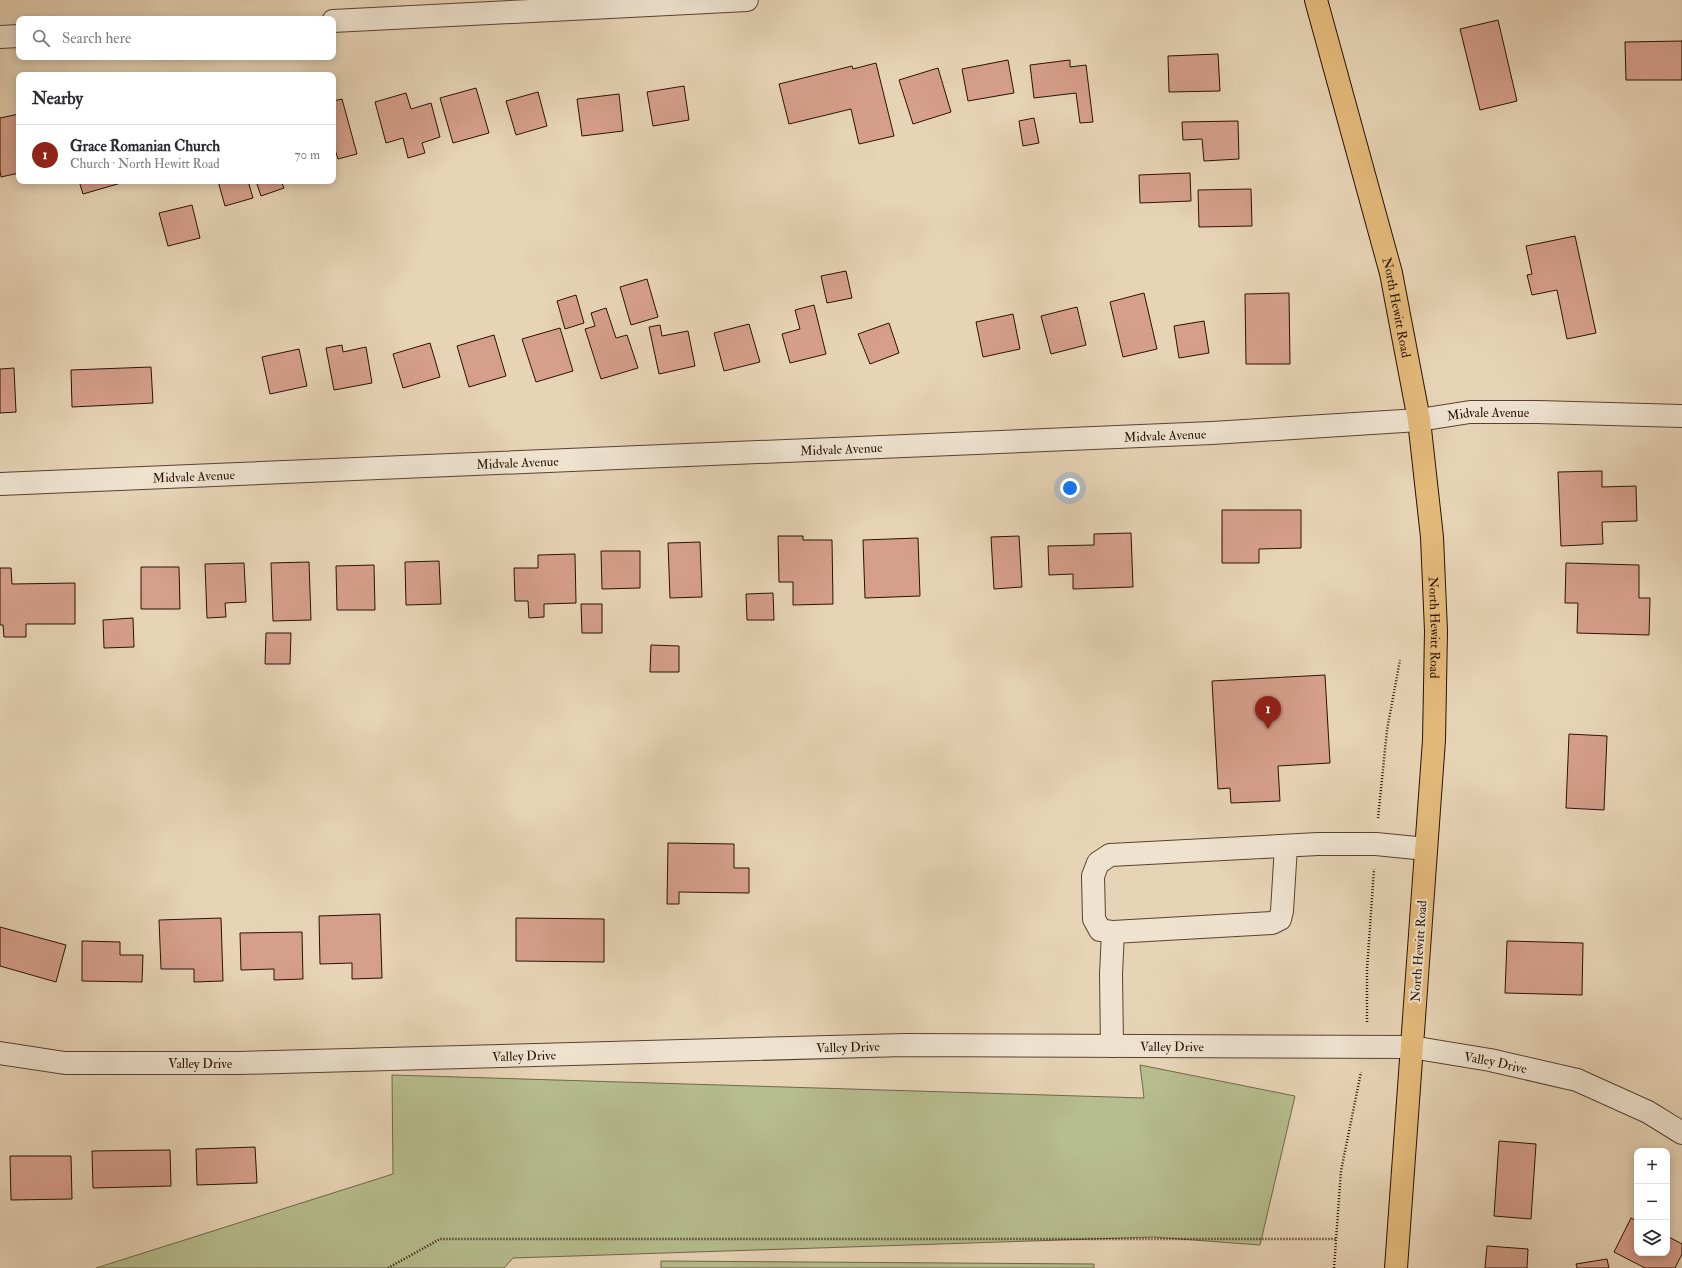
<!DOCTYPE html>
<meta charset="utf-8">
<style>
:root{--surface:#fff;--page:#f2f2f3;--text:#2b2b33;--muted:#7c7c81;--line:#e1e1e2;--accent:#8f2418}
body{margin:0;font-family:"IM FELL Double Pica",serif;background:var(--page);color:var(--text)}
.controls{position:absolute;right:12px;bottom:12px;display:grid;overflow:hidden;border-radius:8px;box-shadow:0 2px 10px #0003}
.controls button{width:36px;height:36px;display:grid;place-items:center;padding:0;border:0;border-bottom:1px solid var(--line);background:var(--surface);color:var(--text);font:20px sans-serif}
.you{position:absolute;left:1070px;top:488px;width:14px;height:14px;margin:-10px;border:3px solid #fff;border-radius:50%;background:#1a73e8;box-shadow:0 0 0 6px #1a73e833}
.badge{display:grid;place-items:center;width:26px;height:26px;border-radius:50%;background:var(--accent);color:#fff;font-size:13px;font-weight:700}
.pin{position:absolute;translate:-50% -33px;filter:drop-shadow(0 1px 2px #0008)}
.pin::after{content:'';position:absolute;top:21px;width:14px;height:12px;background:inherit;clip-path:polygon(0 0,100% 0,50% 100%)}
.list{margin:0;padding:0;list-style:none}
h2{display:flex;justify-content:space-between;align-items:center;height:52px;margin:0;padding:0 16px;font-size:17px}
h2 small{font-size:13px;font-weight:400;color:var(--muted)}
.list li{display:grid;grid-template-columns:26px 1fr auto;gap:12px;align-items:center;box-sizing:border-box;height:60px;padding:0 16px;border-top:1px solid var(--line)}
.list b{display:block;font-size:15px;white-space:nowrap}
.list p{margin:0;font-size:13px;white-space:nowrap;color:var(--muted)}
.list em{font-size:13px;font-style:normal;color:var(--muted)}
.icon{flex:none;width:22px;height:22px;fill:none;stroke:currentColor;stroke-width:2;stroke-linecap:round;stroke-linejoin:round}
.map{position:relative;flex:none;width:1682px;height:1268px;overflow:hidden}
.search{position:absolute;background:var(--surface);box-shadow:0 2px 10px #0003;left:16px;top:16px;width:320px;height:44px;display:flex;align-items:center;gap:10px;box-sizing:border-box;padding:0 14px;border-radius:8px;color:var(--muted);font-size:15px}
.panel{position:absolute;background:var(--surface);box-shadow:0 2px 10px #0003;left:16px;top:72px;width:320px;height:112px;border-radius:8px}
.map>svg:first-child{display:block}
.green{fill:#b6bd8e;stroke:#706848}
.building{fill:#d69f8c;stroke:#291202}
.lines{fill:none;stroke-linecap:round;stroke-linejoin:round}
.minor-casing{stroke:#58422f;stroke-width:24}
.major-casing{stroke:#291202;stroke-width:24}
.path{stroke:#291202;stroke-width:2.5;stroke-dasharray:1 2;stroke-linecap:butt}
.minor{stroke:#efe3d0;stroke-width:22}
.major{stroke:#e4ba7b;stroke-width:22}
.labels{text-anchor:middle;stroke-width:4;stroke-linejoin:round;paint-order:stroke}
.street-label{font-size:13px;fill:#291202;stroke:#efe3d0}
</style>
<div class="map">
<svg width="1682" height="1268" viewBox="0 0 1682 1268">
<rect width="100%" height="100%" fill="#e7d4b6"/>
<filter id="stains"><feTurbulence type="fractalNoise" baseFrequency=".005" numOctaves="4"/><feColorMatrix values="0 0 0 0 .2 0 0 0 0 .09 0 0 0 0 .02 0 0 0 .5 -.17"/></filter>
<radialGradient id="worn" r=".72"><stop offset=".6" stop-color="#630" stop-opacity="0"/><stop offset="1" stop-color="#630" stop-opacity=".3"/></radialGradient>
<!-- green -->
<g class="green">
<polygon points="1140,1065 1295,1096 1260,1245 1153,1237 513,1258 504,1268 96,1268 393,1174 392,1075 1144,1098"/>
<polygon points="661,1261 1094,1264 1094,1268 661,1268"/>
</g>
<!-- building -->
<g class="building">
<polygon points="1498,20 1517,101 1480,110 1460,29"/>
<polygon points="1682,41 1682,80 1626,80 1625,42"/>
<polygon points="1218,54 1220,91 1169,92 1168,56"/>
<polygon points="1008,60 1014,93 968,101 962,69"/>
<polygon points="1070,60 1070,67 1086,65 1093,122 1080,123 1076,93 1034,98 1030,65"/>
<polygon points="876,63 894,136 859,144 851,109 789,124 779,84 852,66 853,69"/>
<polygon points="938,68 951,112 913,124 899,80"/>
<polygon points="684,86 689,120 653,126 647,92"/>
<polygon points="476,88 489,133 453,143 440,98"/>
<polygon points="538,92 547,126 516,135 506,101"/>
<polygon points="406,93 411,109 431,103 440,137 422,143 425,153 408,158 403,138 386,143 375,102"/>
<polygon points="619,94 623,131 582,136 577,99"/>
<polygon points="342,99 357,154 338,159 333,143 333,101"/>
<polygon points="19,114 19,173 1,177 0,171 0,118"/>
<polygon points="1034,118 1039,143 1023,146 1019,121"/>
<polygon points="1238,121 1239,159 1204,161 1202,139 1183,140 1182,122"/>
<polygon points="1190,173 1191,201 1140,203 1139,175"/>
<polygon points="79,181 120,181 121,183 83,194"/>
<polygon points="218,181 248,181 253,198 225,206"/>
<polygon points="256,181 281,181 284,188 261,196"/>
<polygon points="1251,189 1252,226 1199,227 1198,190"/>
<polygon points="192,205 200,238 168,246 159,213"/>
<polygon points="1575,236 1596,333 1567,339 1557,290 1532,295 1527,275 1532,274 1526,246"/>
<polygon points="846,271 852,298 827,303 821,276"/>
<polygon points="647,279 658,317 631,325 620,287"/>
<polygon points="1144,293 1157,349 1123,357 1110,302"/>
<polygon points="1289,293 1290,364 1246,364 1245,294"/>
<polygon points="576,295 584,323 565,329 557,301"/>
<polygon points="814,305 826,354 790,363 782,334 800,329 795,310"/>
<polygon points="1077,307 1086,345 1051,354 1041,316"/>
<polygon points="606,308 616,338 627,335 638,368 601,379 585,329 595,326 591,313"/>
<polygon points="1013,314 1020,349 983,357 976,322"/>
<polygon points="1204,321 1209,353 1179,358 1174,326"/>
<polygon points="889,323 899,353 870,364 858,334"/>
<polygon points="749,324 760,362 724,371 714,333"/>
<polygon points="660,325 662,336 688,331 695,366 659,374 649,327"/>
<polygon points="560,328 573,371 536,382 522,339"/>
<polygon points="494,335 506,376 469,387 457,346"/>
<polygon points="430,343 440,377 403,388 393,354"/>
<polygon points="342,345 343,352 366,347 372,383 334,390 326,348"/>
<polygon points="299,349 307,386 270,394 262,357"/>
<polygon points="151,367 153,403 72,407 71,370"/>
<polygon points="14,368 16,412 0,413 0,369"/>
<polygon points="1602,471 1602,487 1636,486 1637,521 1602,522 1603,544 1561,546 1558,472"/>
<polygon points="1222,510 1301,510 1301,548 1259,549 1259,563 1222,563"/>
<polygon points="1131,533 1133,587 1073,589 1073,574 1049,575 1048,546 1094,545 1094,534"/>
<polygon points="778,536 803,536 803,540 832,540 833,604 793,605 793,582 779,582"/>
<polygon points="1019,536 1022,587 994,589 991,537"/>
<polygon points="918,538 920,596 865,598 863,540"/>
<polygon points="700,542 702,597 670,598 668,543"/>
<polygon points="601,551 640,551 640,588 602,589"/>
<polygon points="575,554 576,603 544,604 544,617 529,618 528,601 515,601 514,568 538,568 538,555"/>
<polygon points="439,561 441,604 406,605 405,562"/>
<polygon points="309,562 311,620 273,621 271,563"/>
<polygon points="244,563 246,602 225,603 226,617 207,618 205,564"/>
<polygon points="1566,563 1639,565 1639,598 1650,598 1649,635 1577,633 1578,603 1565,603"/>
<polygon points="374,565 375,610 337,610 336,566"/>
<polygon points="141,567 179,567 180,609 141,609"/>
<polygon points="0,568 11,568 12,584 75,583 75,624 26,624 26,637 4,637 3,625 0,625"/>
<polygon points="773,593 774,620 747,620 746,594"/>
<polygon points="581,604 602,604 602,633 582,633"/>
<polygon points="133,618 134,647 104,648 103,620"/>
<polygon points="266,633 291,633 290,664 265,664"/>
<polygon points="651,645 679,646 679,672 650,672"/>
<polygon points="1325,675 1330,763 1278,766 1280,801 1231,803 1230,788 1218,789 1212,681"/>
<polygon points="1569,734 1607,736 1604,810 1566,808"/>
<polygon points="668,843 734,844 734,868 749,868 749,893 679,892 679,904 667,904"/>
<polygon points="380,914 382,978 352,979 352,963 320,964 319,916"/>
<polygon points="221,918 223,981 194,982 194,969 161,969 159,920"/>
<polygon points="516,918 604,919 604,962 516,961"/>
<polygon points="0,927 66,945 56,982 0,966"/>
<polygon points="302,932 303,979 274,980 274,969 241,970 240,933"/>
<polygon points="82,941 120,942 120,955 143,955 142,982 82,981"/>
<polygon points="1507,941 1583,943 1582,995 1505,993"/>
<polygon points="1499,1141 1536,1144 1531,1219 1494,1216"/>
<polygon points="255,1147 257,1183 197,1185 196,1149"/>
<polygon points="170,1150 171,1186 93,1188 92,1151"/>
<polygon points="10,1156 71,1156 72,1199 11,1200"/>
<polygon points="1631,1218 1637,1221 1637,1253 1667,1253 1667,1236 1682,1244 1682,1254 1675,1268 1645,1268 1614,1252"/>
<polygon points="1487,1246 1528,1249 1527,1268 1485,1268"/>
<polygon points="1607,1259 1609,1268 1577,1268 1576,1264"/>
</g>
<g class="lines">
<defs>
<g id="minor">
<polyline points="333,21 747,0"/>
<polyline points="0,37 19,36"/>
<path id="s1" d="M0,484L1212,433L1419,420L1470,412H1538L1682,416"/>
<polyline points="1286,846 1282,911 1280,919 1272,923 1113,932 1100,930 1094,919 1093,876 1098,863 1110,855 1318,844 1376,844 1426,849"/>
<polyline points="1112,1046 1111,974 1113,932"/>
<path id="s2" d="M0,1053L65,1063H240L905,1045L1411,1047L1490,1060L1577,1080L1648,1112L1682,1133"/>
</g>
<g id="major">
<path id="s3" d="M1316,0L1391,273L1419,420L1432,537L1436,631L1434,740L1396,1268"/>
</g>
</defs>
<!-- minor casing -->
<use href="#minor" class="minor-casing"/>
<!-- major casing -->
<use href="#major" class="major-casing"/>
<!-- path -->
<g class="path">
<polyline points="1378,818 1387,730 1400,660"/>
<polyline points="1367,1022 1367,970 1374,869"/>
<polyline points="388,1268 440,1239 1336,1239"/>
<polyline points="1334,1268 1341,1171 1361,1072"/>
</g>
<!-- minor -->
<use href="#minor" class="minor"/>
<!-- major -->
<use href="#major" class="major"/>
</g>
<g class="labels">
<!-- street labels -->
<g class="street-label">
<text dy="5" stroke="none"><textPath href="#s3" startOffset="318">North Hewitt Road</textPath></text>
<text dy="5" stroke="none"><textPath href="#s1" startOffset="1490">Midvale Avenue</textPath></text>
<text dy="5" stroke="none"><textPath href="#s1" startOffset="1166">Midvale Avenue</textPath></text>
<text dy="5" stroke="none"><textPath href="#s1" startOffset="842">Midvale Avenue</textPath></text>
<text dy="5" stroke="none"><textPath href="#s1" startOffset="518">Midvale Avenue</textPath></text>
<text dy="5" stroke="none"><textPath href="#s1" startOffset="194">Midvale Avenue</textPath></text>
<text dy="5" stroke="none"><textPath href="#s3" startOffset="641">North Hewitt Road</textPath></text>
<text transform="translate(1418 951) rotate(-86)" y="5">North Hewitt Road</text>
<text dy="5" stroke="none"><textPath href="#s2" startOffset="1173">Valley Drive</textPath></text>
<text dy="5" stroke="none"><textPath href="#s2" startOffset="849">Valley Drive</textPath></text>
<text dy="5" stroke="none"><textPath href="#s2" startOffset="525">Valley Drive</textPath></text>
<text dy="5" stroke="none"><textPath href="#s2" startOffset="201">Valley Drive</textPath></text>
<text dy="5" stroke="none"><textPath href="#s2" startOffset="1498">Valley Drive</textPath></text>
</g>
</g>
<rect width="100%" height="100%" filter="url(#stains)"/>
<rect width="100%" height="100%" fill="url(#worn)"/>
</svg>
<div class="controls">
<button>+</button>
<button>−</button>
<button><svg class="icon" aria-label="layers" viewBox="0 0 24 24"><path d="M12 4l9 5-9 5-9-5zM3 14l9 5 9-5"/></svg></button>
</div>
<div class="you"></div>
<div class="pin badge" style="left:1268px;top:729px">1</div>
<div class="search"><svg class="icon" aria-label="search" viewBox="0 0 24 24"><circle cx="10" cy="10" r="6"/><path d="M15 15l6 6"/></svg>Search here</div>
<section class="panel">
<h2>Nearby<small></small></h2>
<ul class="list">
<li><span class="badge">1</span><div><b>Grace Romanian Church</b><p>Church · North Hewitt Road</p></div><em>70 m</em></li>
</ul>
</section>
</div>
